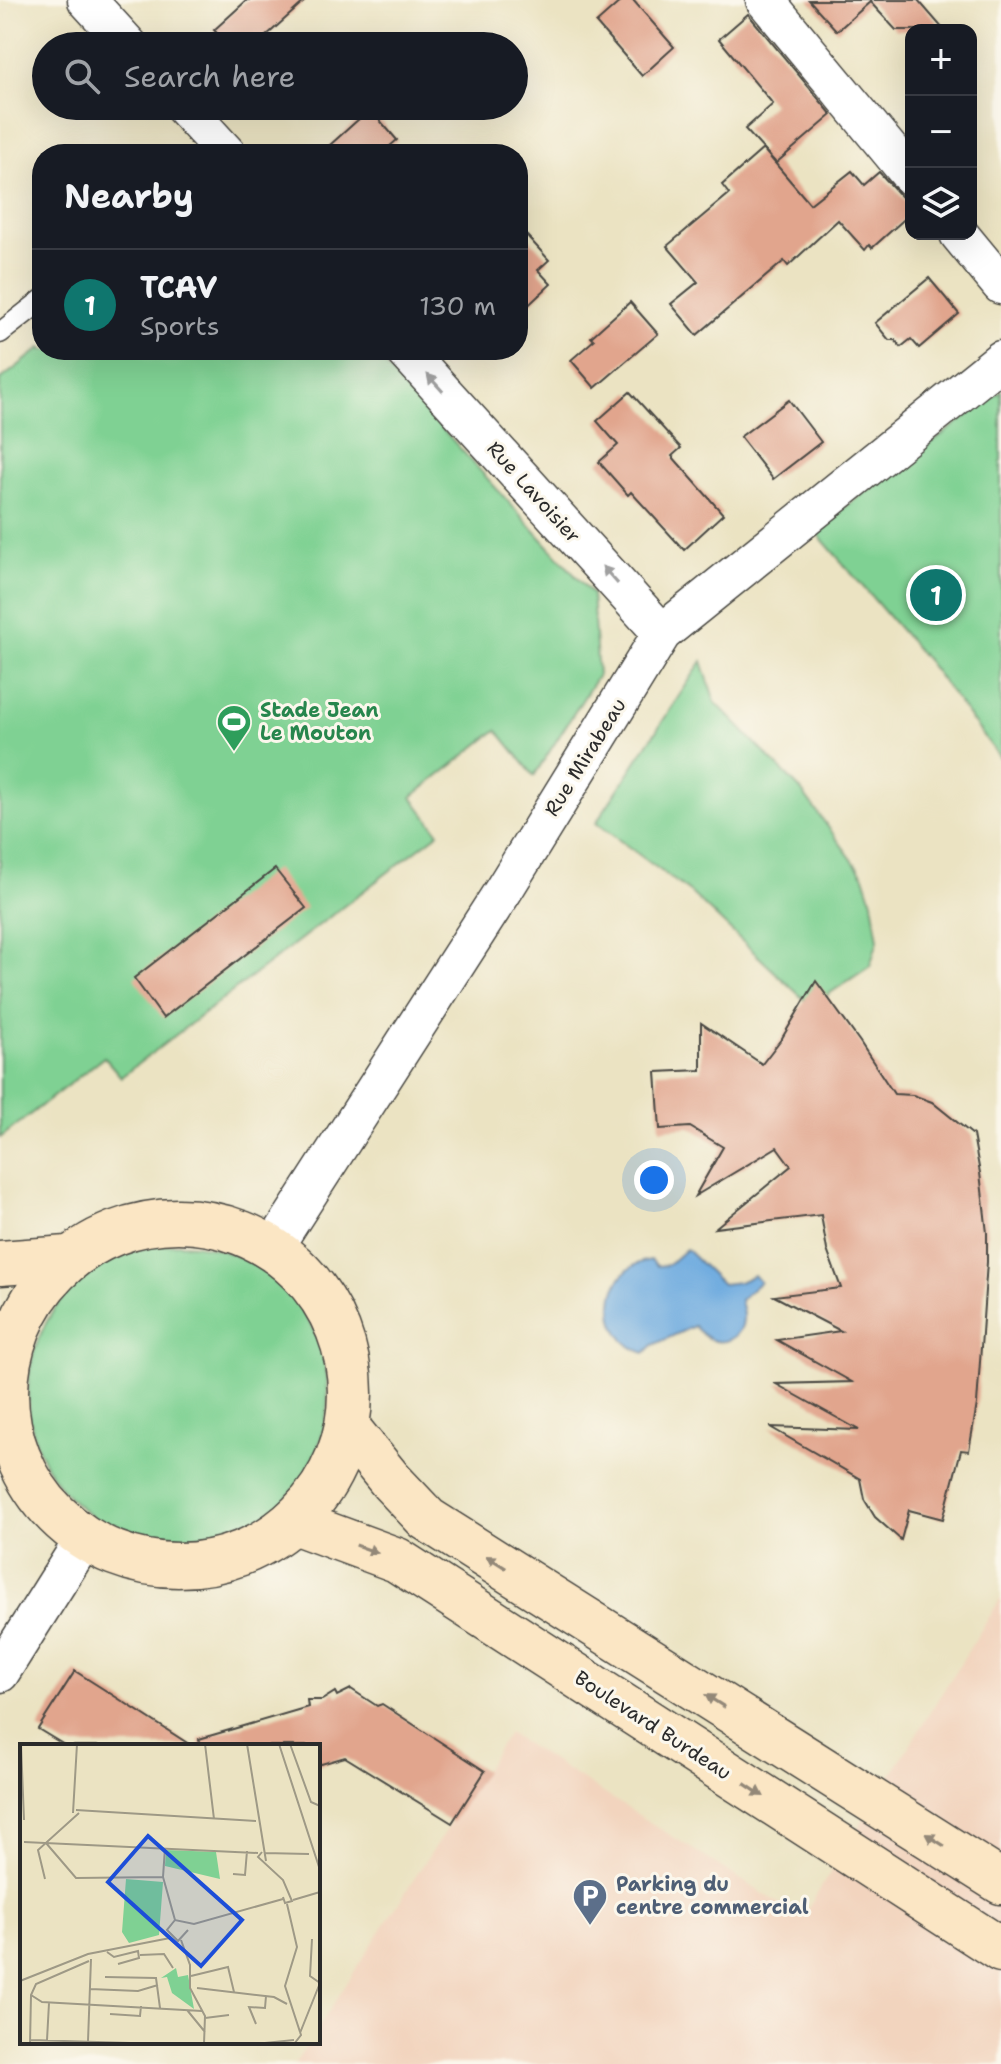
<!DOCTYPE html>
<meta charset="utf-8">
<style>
:root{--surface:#171b24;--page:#242831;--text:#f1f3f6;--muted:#9ea1a6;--line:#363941;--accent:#0f766e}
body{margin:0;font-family:"Shantell Sans",sans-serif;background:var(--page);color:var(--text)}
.controls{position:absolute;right:24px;top:24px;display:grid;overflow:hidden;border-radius:16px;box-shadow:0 8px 32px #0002}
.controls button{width:72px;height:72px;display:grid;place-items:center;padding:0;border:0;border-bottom:2px solid var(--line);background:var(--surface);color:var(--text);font:40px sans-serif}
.you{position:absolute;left:654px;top:1180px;width:28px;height:28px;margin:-20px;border:6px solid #fff;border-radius:50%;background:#1a73e8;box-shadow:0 0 0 12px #1a73e833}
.badge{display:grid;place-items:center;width:52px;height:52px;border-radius:50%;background:var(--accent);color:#fff;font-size:26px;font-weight:700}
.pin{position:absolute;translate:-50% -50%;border:4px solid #fff;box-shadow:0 2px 8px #0006}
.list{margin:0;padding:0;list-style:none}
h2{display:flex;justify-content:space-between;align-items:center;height:104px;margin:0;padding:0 32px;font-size:34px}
h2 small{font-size:26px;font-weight:400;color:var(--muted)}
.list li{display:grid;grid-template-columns:52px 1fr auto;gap:24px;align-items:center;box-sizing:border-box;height:112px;padding:0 32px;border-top:2px solid var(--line)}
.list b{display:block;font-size:30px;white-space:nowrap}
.list p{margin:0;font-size:26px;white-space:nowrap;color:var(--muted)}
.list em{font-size:26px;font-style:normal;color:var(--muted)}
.icon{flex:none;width:44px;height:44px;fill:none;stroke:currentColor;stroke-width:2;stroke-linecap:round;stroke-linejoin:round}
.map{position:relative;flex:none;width:1001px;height:2064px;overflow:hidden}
.search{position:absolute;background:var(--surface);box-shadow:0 8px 32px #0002;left:32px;top:32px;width:496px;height:88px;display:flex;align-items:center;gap:20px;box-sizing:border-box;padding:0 28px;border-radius:44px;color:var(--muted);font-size:30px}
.panel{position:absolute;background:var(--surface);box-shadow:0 8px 32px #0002;left:32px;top:144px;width:496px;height:216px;border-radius:32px}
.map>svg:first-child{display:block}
.built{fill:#f2d4be}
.green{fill:#7fd193;stroke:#557e5f;stroke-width:2}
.water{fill:#6daadf;stroke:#4c6a85;stroke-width:2}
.building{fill:#e1a58d}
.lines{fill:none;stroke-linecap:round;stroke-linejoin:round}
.lane-casing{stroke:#484742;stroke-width:23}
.street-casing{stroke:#484742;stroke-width:41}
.secondary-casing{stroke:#484742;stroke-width:47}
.lane{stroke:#fff;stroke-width:20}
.street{stroke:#fff;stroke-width:38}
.secondary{stroke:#fbe6c4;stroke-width:44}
.oneway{fill:#a0a0a0}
.oneway2{fill:#938878}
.labels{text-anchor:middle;stroke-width:6;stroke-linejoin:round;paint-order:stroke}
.street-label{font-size:20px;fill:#2b2b2b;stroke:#fbf7ec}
.leisure-label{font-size:20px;font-weight:bold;fill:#27864d;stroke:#fbf7ec;text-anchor:start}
.service-label{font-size:20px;font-weight:bold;fill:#4e5e75;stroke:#fbf7ec;text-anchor:start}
.inset-road{fill:none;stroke:#9e9986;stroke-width:2}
.view{fill:#1d4ed8;fill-opacity:0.15;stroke:#1d4ed8;stroke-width:4}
.inset-edge{fill:none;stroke:#2b2b2b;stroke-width:4}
</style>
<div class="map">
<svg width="1001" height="2064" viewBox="0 0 1001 2064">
<rect width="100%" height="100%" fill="#fbf7ec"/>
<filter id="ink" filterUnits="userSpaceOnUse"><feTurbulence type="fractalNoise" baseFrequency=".0125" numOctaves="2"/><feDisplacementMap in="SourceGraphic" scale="16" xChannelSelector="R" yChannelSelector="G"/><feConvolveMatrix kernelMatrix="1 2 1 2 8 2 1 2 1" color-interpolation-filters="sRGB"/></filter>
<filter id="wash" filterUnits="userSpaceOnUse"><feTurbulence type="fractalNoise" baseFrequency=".006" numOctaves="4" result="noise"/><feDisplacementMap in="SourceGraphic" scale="32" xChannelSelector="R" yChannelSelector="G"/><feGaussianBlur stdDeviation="1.8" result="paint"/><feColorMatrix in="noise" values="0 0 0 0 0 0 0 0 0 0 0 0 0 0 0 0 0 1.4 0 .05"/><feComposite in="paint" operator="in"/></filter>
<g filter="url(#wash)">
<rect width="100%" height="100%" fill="#ebe3c2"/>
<!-- built -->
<polygon class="built" points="1001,1598 1001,2064 295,2064 309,2042 318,2042 318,2028 508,1733 802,1918"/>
<!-- green -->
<g class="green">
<polygon points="42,347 42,350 371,350 592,594 598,675 534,776 497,730 412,797 439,833 121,1077 104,1057 0,1138 0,380"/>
<polygon points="1001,391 1001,759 927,661 814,530"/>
<polygon points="702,661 715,702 800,789 864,876 872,901 878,940 870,966 811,1006 691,893 596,823"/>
<circle cx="178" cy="1394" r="150"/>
</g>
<!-- water -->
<path class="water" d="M686,1249L722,1284L739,1282L754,1275L760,1282L740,1300C741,1307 744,1313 743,1320C742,1337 724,1346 709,1339C703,1336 699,1331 694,1326L653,1345L645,1353C598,1340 602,1266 651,1260L657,1266L668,1265Z"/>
<g id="blocks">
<!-- building -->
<g class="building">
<polygon points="247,0 306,0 255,46 229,46 214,30"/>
<polygon points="622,0 633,0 674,47 642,76 596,23"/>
<polygon points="809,0 918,0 944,30 896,30 870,2 837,31"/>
<polygon points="748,14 832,115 776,163 745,129 773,104 719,39"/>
<polygon points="370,109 397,140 381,154 320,154"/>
<polygon points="763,149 810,204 852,171 864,185 879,172 911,207 911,213 872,248 869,245 865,250 838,220 788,266 784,261 697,335 671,304 698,282 667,246 729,194 722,185"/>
<polygon points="518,226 549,260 538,270 551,284 518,315"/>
<polygon points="929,278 959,314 919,348 911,339 901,347 895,340 889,340 875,323"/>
<polygon points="630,302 658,334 595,388 571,360 594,340 591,337"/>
<polygon points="630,392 681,448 672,456 723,514 684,550 631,492 628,495 599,462 618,445 597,421"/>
<polygon points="789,400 821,442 773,479 740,437"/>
<polygon points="275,869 306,908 163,1018 134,978"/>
<polygon points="816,981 860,1042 894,1094 913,1095 932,1102 973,1135 980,1173 987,1233 987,1262 977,1404 969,1451 961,1450 943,1519 909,1510 901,1540 875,1517 864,1499 860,1479 770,1427 859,1430 776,1384 852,1382 777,1340 841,1331 774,1296 841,1288 827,1250 821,1215 715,1228 791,1166 777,1147 695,1196 723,1147 690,1127 660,1129 656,1072 701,1070 701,1023 762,1064 782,1038"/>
<polygon points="75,1671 119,1699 192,1746 66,1746 38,1729"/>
<polygon points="351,1689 377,1706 382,1704 485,1771 452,1823 345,1757 318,1765 318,1746 200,1746 199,1739 308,1707 307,1700 322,1700 335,1692 337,1696"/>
</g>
</g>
</g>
<g filter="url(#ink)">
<use href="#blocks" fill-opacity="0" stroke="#484742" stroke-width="2"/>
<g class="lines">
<defs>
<polyline id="lane" points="0,333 42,300"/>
<g id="street">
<polyline points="87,0 129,46"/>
<polyline points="765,0 911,176"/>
<polyline points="183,106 227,154"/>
<polyline points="959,234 1001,285"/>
<polyline points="405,350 662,633"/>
<polyline points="273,1248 503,891 662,633 1001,360"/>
<polyline points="0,1673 85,1538"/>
</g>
<g id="secondary">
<circle cx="178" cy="1393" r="172"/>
<polyline points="0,1263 68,1258"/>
<polyline points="348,1428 391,1481 427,1519 1001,1882"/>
<polyline points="294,1522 397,1560 1001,1950"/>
</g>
</defs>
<!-- lane casing -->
<use href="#lane" class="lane-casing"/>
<!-- street casing -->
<use href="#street" class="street-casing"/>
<!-- secondary casing -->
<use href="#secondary" class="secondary-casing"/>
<!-- lane -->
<use href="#lane" class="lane"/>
<!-- street -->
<use href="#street" class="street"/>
<!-- secondary -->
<use href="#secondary" class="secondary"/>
</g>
<!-- one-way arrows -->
<defs><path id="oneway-solid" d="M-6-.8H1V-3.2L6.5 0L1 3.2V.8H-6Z" transform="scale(2)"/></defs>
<g class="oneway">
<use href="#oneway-solid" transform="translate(435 383) rotate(-132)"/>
<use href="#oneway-solid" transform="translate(610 575) rotate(-132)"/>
</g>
<g class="oneway2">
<use href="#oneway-solid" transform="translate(367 1549) rotate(20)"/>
<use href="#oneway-solid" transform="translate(496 1562) rotate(-148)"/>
<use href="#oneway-solid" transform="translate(715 1701) rotate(-148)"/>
<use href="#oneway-solid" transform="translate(754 1790) rotate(33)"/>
<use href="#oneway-solid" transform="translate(935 1840) rotate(-148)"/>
</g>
</g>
<!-- icons -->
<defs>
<symbol id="stadium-pin" viewBox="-11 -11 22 30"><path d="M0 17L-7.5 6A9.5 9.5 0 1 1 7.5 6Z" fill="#2e9e5b" stroke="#fbf7ec"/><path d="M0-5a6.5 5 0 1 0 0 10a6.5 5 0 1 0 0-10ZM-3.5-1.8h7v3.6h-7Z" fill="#fff"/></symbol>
<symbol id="parking-pin" viewBox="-11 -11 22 30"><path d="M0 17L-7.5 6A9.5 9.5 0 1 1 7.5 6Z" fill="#5c6f8a" stroke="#fbf7ec"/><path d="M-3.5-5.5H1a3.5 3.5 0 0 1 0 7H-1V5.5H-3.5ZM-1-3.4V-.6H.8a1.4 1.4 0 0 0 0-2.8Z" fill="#fff"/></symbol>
</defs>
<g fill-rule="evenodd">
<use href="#stadium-pin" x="214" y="702" width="40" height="54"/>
<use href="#parking-pin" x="570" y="1876" width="40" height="54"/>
</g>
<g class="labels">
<!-- street labels -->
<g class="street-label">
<text transform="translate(534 492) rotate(48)" y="7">Rue Lavoisier</text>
<text transform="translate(585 757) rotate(-58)" y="7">Rue Mirabeau</text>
<text transform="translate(653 1725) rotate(33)" y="7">Boulevard Burdeau</text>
</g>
<!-- leisure labels -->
<g class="leisure-label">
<text x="260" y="717">Stade Jean<tspan x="260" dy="23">Le Mouton</tspan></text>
</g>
<!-- service labels -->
<g class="service-label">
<text x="616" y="1891">Parking du<tspan x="616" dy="23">centre commercial</tspan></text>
</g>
</g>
<!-- overview -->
<g transform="translate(20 1744)">
<rect width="300" height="300" fill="#ebe3c2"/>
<path d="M146,106L196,108L200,135L145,122ZM106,135L143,138L139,191L109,199L102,188ZM156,224L158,233L168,231L174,265L152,249L147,233L141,234Z" fill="#7fd193"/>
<path class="inset-road" d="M1,0L4,76M185,0L194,75M227,0L246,117M259,0L300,126M270,0L291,58L300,62M56,66L236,77M53,69L57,0M4,98L238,109M26,99L56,134L143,133M145,104L143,133L155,176M242,108L238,113L263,136L272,157L265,159L263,153M244,109L289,110M213,130L225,131L227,107M25,135L18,106L59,69M273,156L300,148M267,160L277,203L265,242L281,291L274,300M168,186L158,197L147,186L155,176L174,180L263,155M292,195L290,232L300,239M161,196L170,221V244L185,272L184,300M87,208L94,213L118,207L119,214L98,220M120,211L144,210L153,224M171,232L208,223L214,248M85,233L136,234L140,264M0,237L68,210L150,194M177,244L254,253L267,260M70,245L118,247L138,241M11,251L22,258L182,267M167,266L185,288M90,270L120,272L121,262M185,274L209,271M236,280L229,263L245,264L246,252M280,289L300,239M11,296L144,300M27,296L29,259M68,297L71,215M10,300L11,251L16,240L69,217M235,300L274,296"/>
<path class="view" d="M128,92L222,176L181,222L88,138Z"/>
<rect width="300" height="300" class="inset-edge"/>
</g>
</svg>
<div class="controls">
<button>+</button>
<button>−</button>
<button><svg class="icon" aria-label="layers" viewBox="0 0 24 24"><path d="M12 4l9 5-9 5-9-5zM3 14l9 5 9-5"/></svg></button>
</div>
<div class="you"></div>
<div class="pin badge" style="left:936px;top:595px">1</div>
<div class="search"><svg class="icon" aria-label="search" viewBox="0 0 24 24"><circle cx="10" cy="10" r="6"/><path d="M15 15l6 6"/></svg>Search here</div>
<section class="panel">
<h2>Nearby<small></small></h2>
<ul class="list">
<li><span class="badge">1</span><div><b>TCAV</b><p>Sports</p></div><em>130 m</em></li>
</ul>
</section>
</div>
